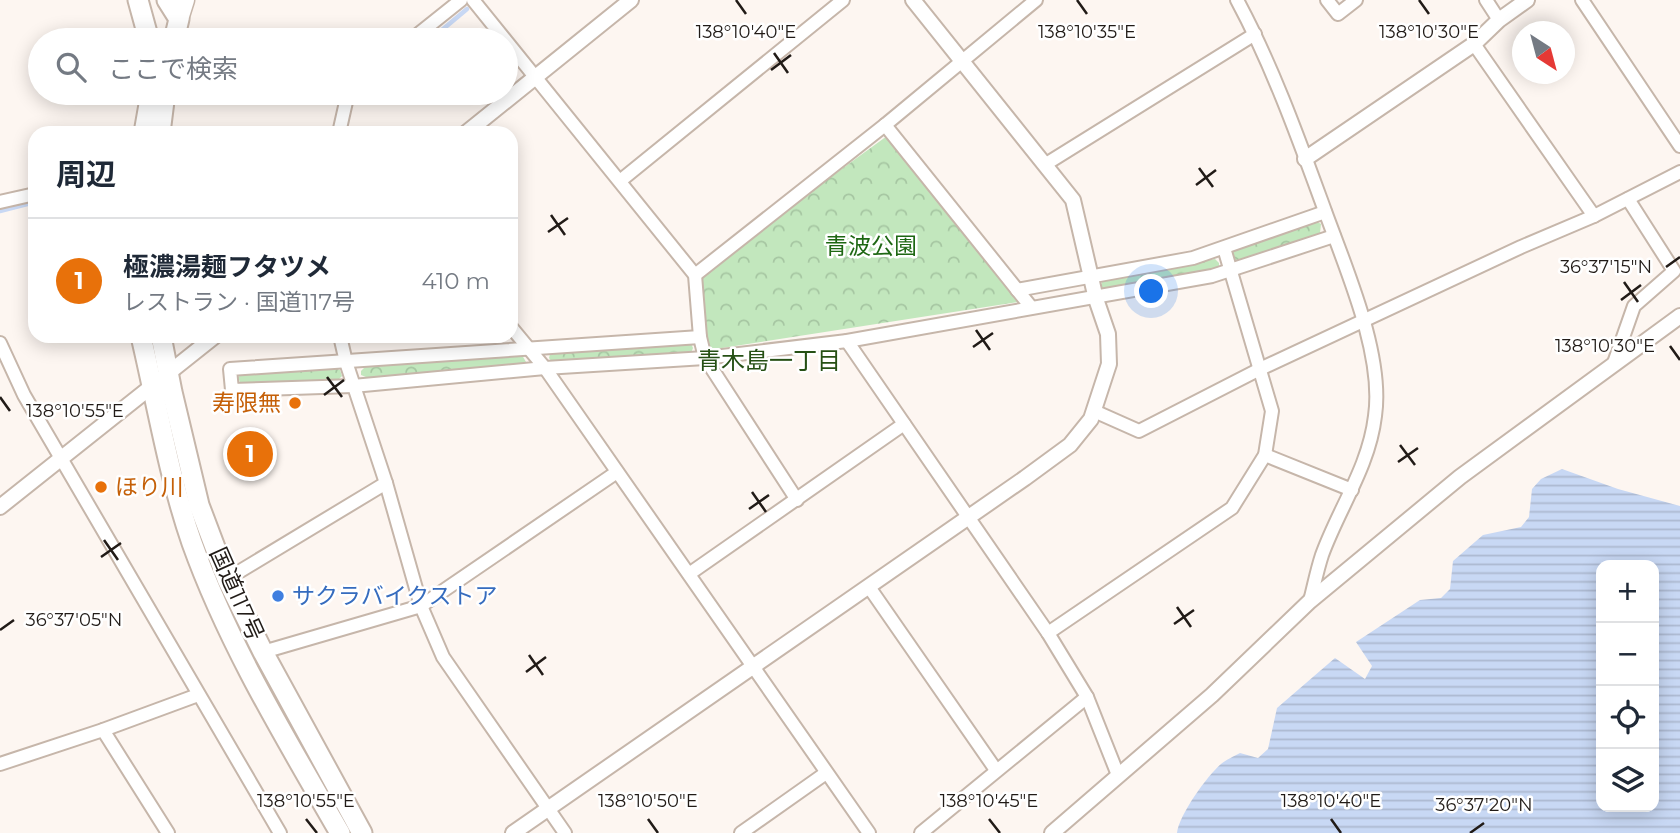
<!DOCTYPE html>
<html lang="ja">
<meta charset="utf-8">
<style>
:root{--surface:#fff;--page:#f6f6f7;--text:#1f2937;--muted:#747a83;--line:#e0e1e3;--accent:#2563eb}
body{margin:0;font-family:Montserrat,"Noto Sans JP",sans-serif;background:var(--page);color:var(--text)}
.controls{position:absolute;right:21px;bottom:21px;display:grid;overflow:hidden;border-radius:14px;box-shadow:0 4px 18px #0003}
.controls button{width:63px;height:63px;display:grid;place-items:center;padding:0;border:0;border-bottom:2px solid var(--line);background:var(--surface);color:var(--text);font:35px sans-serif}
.compass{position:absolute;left:1512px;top:21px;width:63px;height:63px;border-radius:50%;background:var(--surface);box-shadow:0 4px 18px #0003;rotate:144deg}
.you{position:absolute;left:1152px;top:292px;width:24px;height:24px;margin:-18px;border:5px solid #fff;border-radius:50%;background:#1a73e8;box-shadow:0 0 0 10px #1a73e833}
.badge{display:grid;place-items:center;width:46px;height:46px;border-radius:50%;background:var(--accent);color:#fff;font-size:23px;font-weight:700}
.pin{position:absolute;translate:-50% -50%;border:4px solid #fff;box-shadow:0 2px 7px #0006}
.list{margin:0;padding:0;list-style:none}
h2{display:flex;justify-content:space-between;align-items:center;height:91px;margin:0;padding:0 28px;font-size:30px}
h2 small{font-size:23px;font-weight:400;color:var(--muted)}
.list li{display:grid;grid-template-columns:46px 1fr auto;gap:21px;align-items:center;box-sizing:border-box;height:126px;padding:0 28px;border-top:2px solid var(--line)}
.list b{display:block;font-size:26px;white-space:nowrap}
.list p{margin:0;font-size:23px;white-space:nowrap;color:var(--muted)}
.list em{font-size:23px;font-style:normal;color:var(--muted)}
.icon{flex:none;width:38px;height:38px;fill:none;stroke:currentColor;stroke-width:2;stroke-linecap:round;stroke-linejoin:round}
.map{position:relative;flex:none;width:1680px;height:833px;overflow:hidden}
.search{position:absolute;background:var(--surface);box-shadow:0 4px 18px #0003;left:28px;top:28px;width:490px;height:77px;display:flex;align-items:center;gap:18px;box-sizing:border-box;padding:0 24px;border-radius:38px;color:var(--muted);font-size:26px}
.panel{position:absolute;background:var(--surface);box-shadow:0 4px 18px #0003;left:28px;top:126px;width:490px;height:217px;border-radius:21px}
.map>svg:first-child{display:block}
.park{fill:url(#park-crowns)}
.water{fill:url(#water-rules);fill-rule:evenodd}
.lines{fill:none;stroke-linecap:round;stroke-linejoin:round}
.stream{stroke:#c8d8f4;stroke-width:4.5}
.minor-casing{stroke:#c6b6aa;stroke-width:16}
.tertiary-casing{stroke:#c6b6aa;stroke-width:18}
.primary-casing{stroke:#c6b6aa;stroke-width:21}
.trunk-casing{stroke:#c6b6aa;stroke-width:23}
.minor{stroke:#fff;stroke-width:12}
.tertiary{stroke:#fff;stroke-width:14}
.primary{stroke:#fff;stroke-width:18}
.trunk{stroke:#fff;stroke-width:19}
.ticks{fill:none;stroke:#211b17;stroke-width:2.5}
.food-dot{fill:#e8710a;stroke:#fff;stroke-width:2.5}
.shop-dot{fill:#3f7fe0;stroke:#fff;stroke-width:2.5}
.labels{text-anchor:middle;stroke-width:5;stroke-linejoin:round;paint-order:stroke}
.park-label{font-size:23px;fill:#1e6713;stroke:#fff}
.food-label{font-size:23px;fill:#c56008;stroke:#fff;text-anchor:end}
.street-label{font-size:23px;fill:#211b17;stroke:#fff}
.shop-label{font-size:23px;fill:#366cbe;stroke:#fff;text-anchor:start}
.neighbourhood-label{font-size:24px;fill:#265015;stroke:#fff}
.ticks-label{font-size:18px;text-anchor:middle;fill:#211b17;stroke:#fff;stroke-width:5;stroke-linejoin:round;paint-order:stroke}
</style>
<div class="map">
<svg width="1680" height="833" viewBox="0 0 1680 833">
<defs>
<pattern id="park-crowns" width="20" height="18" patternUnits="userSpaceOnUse" patternTransform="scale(1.75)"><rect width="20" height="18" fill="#c2e7bd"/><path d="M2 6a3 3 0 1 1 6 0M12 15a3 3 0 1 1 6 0" fill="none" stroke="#a6c6a2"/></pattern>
<pattern id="water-rules" width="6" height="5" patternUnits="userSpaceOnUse" patternTransform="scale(1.75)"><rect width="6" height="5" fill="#c8d8f4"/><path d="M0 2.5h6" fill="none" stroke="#acb9d0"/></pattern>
</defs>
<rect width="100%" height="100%" fill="#fdf6f1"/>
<!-- park -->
<g class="park">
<polygon points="887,136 1018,302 709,350 699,273"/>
<polygon points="1316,221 1321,224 1320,233 1237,264 1229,257 1233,250"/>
<polygon points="1215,259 1219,263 1219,267 1214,270 1105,292 1101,286 1102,282 1108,279"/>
<polygon points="690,341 693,348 691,353 686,355 554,365 549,358 550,354 556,351"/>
<polygon points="522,355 526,362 523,367 371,379 361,375 361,371 365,367"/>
<polygon points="331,367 340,370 342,376 338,380 241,385 238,377 243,374"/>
</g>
<!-- water -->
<path class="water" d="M1562,469L1618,489L1680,506V833H1177C1179,815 1207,776 1221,764C1226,760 1234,756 1240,753L1258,758L1268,749L1277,708L1335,658L1365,679L1372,666L1356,642L1420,600L1441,598L1450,589L1453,561L1483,535L1521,527L1529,517L1532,489L1541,479ZM1601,565H1654V807H1601Z"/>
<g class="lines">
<!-- stream -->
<g class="stream">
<polyline points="430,40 467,9"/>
<polyline points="0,211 35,202"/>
</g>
<defs>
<g id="minor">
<polyline points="473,0 695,275 700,337 705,358 797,500"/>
<path d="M1237,0C1273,67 1299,140 1325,211C1346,269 1384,355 1375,416C1369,467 1339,508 1322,555C1317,570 1314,586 1310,601"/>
<polyline points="1327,0 1338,14 1356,0"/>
<polyline points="1486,0 1499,20"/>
<polyline points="1582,0 1680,146"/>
<polyline points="411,40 461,0"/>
<polyline points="1474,44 1594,216"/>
<polyline points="885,125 1036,0"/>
<polyline points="339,133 348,93"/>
<polyline points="1046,164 1255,34"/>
<polyline points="620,181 843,0"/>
<polyline points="0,202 35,194"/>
<polyline points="695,275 885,125 1031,307"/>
<polyline points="1017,290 1193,258 1325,212"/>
<polyline points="511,327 545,368 869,833"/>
<polyline points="340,336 346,362 386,483 421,606 443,657 565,833"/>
<polyline points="700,337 230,369 232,390 353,386 545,368 705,358 847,341 1212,276 1334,236"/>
<polyline points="847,341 1048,633 1087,697 1118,775"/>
<polyline points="0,343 24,395 280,833"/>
<polyline points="1614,363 1634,306 1674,271 1628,199"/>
<polyline points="1094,411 1139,431 1260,369 1521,247 1594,216 1680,172"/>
<polyline points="1265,455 1352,490"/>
<polyline points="689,574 904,424"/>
<polyline points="227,579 386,483"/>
<polyline points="869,587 996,770"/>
<polyline points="1048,633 1232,508 1265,455 1272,411 1224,248"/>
<polyline points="263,652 421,606 617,472"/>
<polyline points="103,730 168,833"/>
<polyline points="0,764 103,730 198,695"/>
<polyline points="741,833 826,773"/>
<polyline points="921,833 1087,697"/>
</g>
<g id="tertiary">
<polyline points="466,133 631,0"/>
<polyline points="1305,159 1474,44 1499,20 1527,0"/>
<polyline points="0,507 215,336"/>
<polyline points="513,833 1025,478 1070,445 1091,419 1109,364 1108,334 1096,299 1073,200 913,0"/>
<polyline points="1052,833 1212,695 1310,601 1460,477 1680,316"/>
</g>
<polyline id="primary" points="179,19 185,0"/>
<g id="trunk">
<polyline points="138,0 149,40"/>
<polyline points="167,0 179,19 174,40"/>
<polyline points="144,133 151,93"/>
<polyline points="160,133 165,93"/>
<path d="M141,336C157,404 169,477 192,543C229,646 286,739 340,833"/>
<polyline points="161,336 172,392 199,505 227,579 263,652 362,833"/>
</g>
</defs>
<!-- minor casing -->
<use href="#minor" class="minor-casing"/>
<!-- tertiary casing -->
<use href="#tertiary" class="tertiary-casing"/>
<!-- primary casing -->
<use href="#primary" class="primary-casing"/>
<!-- trunk casing -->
<use href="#trunk" class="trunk-casing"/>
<!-- minor -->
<use href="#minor" class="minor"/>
<!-- tertiary -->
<use href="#tertiary" class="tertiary"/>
<!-- primary -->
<use href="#primary" class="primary"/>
<!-- trunk -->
<use href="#trunk" class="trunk"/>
</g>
<!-- ticks -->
<path class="ticks" d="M736,0L746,14M1077,0L1087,14M1419,0L1429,14M774,53L788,73M771,70L791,55M1199,168L1213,187M1196,185L1216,170M551,215L565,235M548,232L568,218M1666,267L1680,257M1624,282L1638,302M1621,300L1641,285M976,330L990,350M1670,346L1680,360M973,347L993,333M327,377L342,397M324,395L344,380M0,397L10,411M1400,445L1415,465M1398,462L1418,448M752,492L766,512M749,509L769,495M104,540L118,560M101,557L121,543M1177,607L1191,627M1174,624L1194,610M0,630L14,620M529,655L543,675M526,672L546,657M306,819L317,833M648,819L658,833M989,819L1000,833M1331,819L1341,833M1470,833L1484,823"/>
<!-- markers -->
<g class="food-dot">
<circle cx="295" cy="403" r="7"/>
<circle cx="101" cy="487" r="7"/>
</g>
<circle class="shop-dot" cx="278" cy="596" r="7"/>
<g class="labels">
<!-- park labels -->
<g class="park-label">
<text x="871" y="254">青波公園</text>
</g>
<!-- food labels -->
<g class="food-label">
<text x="281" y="411">寿限無</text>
<text x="115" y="495" text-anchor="start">ほり川</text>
</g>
<!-- street labels -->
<g class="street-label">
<text transform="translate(237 594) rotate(66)" y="8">国道117号</text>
</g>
<!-- shop labels -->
<g class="shop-label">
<text x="292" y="604">サクラバイクストア</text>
</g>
<!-- neighbourhood labels -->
<g class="neighbourhood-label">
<text x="769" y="369">青木島一丁目</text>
</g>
</g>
<g class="ticks-label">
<text x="746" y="38">138°10'40"E</text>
<text x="1087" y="38">138°10'35"E</text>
<text x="1429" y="38">138°10'30"E</text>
<text x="1606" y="273">36°37'15"N</text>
<text x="1605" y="352">138°10'30"E</text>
<text x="75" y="417">138°10'55"E</text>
<text x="74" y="626">36°37'05"N</text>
<text x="306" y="807">138°10'55"E</text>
<text x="648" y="807">138°10'50"E</text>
<text x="989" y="807">138°10'45"E</text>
<text x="1331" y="807">138°10'40"E</text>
<text x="1484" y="811">36°37'20"N</text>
</g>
</svg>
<div class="controls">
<button>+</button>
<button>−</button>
<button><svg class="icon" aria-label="locate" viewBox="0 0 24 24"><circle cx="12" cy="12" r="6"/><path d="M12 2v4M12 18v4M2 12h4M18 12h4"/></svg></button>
<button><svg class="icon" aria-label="layers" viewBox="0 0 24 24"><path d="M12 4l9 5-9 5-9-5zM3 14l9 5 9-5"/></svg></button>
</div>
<svg class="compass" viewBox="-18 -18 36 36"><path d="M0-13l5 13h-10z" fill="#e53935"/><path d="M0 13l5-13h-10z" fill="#747a83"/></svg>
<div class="you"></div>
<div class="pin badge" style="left:250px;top:454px;background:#e8710a">1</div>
<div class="search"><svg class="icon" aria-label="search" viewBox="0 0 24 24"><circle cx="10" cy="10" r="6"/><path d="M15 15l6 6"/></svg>ここで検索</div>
<section class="panel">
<h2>周辺<small></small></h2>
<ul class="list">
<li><span class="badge" style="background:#e8710a">1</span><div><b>極濃湯麺フタツメ</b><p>レストラン · 国道117号</p></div><em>410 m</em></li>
</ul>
</section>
</div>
